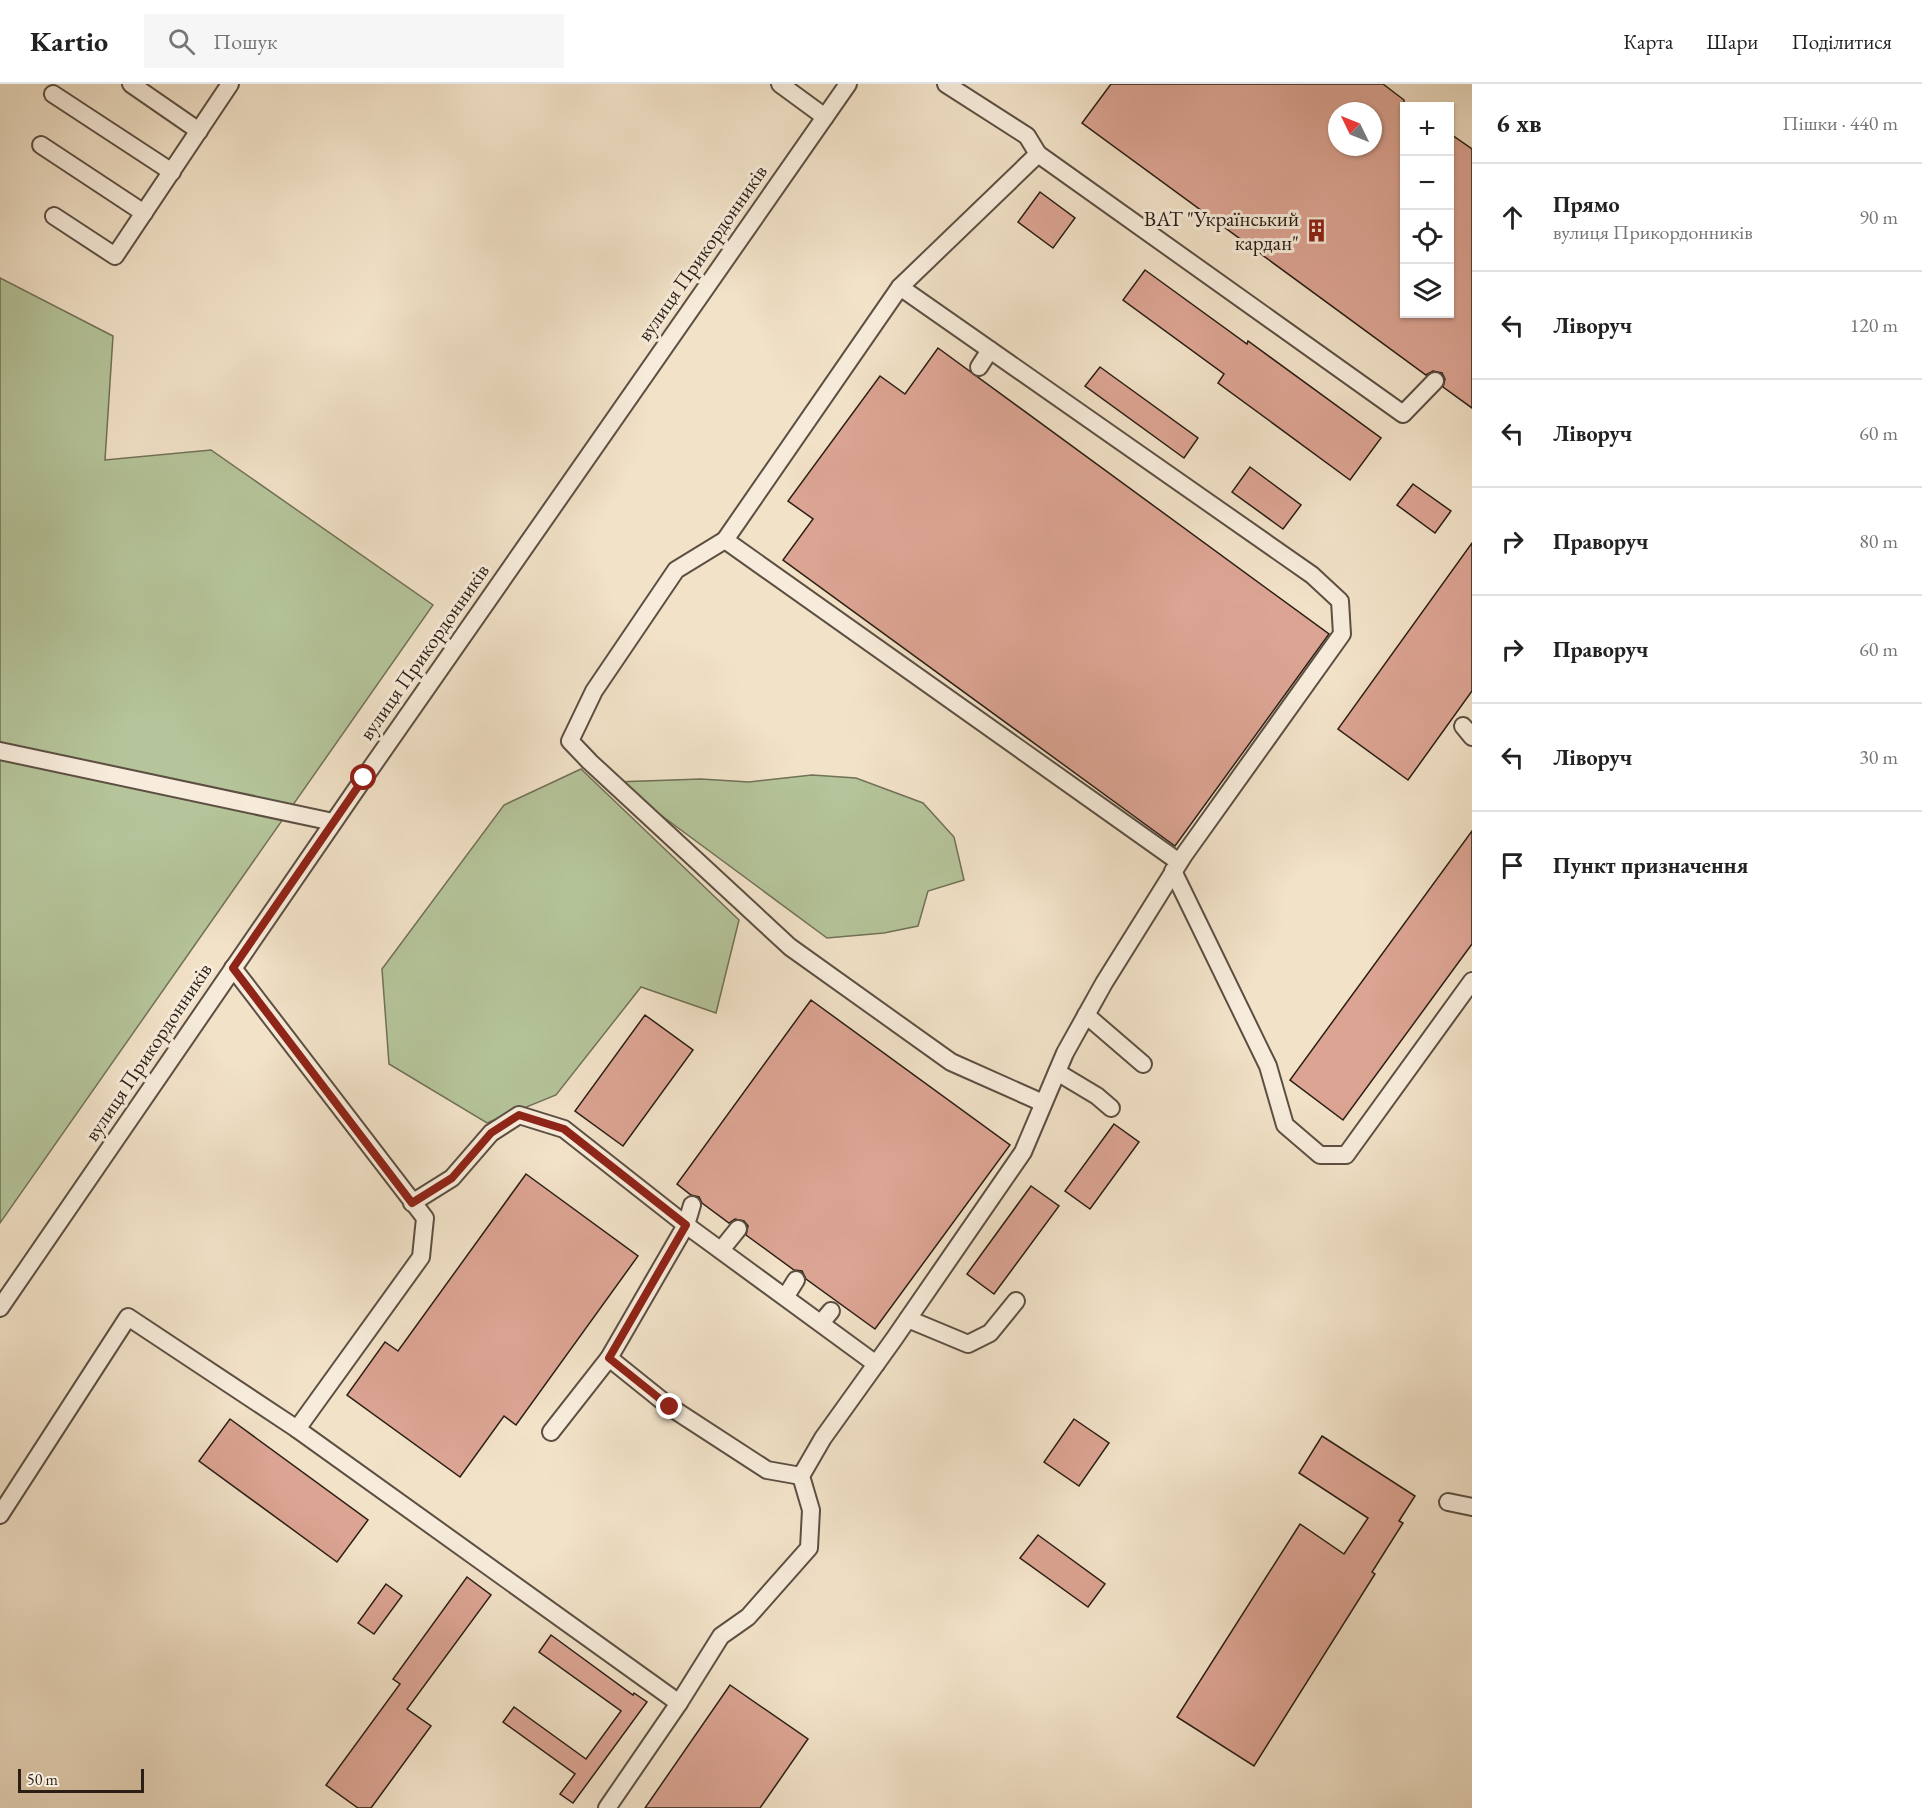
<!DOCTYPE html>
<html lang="uk">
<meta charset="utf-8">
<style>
:root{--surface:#fff;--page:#f6f6f6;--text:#222;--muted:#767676;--line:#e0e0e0}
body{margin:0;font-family:"EB Garamond",serif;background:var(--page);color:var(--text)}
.controls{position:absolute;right:18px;top:18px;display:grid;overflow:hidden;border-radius:0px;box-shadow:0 2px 4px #0004}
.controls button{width:54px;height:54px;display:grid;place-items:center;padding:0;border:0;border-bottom:2px solid var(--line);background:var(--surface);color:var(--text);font:30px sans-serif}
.compass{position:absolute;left:1328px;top:18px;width:54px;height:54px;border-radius:50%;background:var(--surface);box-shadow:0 2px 4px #0004;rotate:313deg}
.scale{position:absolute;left:18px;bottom:15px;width:126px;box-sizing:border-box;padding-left:6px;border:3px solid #2a1e15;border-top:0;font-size:16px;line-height:21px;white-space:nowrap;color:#2a1e15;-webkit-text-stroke:4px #f7ecdb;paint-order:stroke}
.stop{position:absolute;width:18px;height:18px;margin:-14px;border:4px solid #8f2418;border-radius:50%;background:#fff}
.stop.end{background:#8f2418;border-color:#fff;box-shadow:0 2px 6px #0008}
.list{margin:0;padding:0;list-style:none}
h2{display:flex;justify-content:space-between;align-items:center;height:78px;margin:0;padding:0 24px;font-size:26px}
h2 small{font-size:20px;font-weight:400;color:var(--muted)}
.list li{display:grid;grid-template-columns:39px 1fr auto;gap:18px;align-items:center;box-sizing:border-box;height:108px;padding:0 24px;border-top:2px solid var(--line)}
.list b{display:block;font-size:22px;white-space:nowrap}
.list p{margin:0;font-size:20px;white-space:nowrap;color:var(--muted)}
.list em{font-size:20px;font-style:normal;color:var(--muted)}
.icon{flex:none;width:33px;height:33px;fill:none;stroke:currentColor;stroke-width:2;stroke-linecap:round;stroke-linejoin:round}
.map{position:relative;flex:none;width:1472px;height:1724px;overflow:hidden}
header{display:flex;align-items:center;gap:36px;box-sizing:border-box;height:84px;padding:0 30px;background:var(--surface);border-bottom:2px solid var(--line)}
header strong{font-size:28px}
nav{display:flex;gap:33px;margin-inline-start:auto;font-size:21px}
.search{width:420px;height:54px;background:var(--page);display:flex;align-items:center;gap:15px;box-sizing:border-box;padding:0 21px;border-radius:0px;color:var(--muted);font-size:22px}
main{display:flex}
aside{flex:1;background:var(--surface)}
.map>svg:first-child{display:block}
.green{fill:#b5c49a;stroke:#707158;stroke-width:1.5}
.building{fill:#dca493;stroke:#2a1e15;stroke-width:1.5;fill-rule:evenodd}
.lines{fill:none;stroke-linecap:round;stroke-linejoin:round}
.minor-casing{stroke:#5c4f42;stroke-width:20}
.minor{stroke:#f7ecdb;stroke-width:16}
.route{stroke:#8f2418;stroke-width:8}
.labels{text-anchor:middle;stroke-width:6;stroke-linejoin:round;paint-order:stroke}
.poi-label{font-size:21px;fill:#2a1e15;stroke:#f7ecdb;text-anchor:end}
.street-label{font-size:21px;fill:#2a1e15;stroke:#f7ecdb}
</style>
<header>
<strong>Kartio</strong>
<div class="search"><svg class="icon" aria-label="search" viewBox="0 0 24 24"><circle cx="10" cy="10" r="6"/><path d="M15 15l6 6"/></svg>Пошук</div>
<nav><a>Карта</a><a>Шари</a><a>Поділитися</a></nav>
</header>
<main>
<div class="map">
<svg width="1472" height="1724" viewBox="0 0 1472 1724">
<rect width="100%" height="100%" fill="#f2e2c8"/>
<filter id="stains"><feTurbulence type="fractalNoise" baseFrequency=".00333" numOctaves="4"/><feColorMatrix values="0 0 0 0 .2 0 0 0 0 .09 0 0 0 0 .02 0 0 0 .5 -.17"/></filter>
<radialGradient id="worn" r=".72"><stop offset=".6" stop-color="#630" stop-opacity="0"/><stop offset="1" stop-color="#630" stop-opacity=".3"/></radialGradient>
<!-- green -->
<g class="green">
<polygon points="0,194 113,252 105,376 211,366 433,521 0,1139"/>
<polygon points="581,685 739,836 716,929 641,903 556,1011 487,1039 389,980 382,885 504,721"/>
<polygon points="812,691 856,694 923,719 954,753 964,796 928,807 918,842 884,849 827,854 616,698 701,695 749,698"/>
</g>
<!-- building -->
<g class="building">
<path d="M1111,0H1383L1404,16V230H1449V49L1472,65V324L1443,303L1445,295L1442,289L1433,287L1426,291L1082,39ZM1337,27H1373V63H1337Z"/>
<polygon points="1040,108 1075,134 1053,164 1018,138"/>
<polygon points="1145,186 1247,260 1248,257 1381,354 1350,396 1218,299 1224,290 1123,216"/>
<polygon points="938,264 1329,550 1175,762 783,476 813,435 788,417 880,292 905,310"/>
<polygon points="1100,283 1198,354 1184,374 1085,302"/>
<polygon points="1250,383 1301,421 1283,445 1232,408"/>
<polygon points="1413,400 1451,427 1435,449 1397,421"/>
<polygon points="1472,459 1472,607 1408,696 1338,645"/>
<polygon points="1472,747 1472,860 1343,1036 1290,996"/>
<polygon points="811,916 1010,1061 875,1245 806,1195 802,1187 794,1186 746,1151 748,1142 744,1137 735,1135 729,1139 702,1119 699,1113 691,1111 677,1100"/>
<polygon points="645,931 693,966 623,1062 575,1027"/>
<polygon points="1114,1040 1139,1058 1090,1125 1065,1107"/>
<polygon points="526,1090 638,1172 516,1341 504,1332 460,1393 347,1311 385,1258 398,1267"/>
<polygon points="1031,1102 1059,1122 994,1210 967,1190"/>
<polygon points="230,1335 368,1436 337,1478 199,1377"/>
<polygon points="1074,1335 1109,1359 1079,1402 1044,1378"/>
<polygon points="1322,1352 1415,1412 1399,1437 1403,1439 1372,1488 1375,1490 1254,1682 1177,1633 1300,1440 1344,1470 1368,1434 1299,1389"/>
<polygon points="1038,1451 1105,1500 1088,1523 1020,1474"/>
<polygon points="467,1493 491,1511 407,1625 431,1642 371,1724 358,1724 326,1701 400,1600 393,1595"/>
<polygon points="386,1500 402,1512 374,1550 358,1539"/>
<polygon points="551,1551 633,1611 634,1609 647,1618 573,1719 560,1710 575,1690 503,1638 514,1623 586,1675 621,1627 539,1568"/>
<polygon points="730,1601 808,1655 760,1724 645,1724"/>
</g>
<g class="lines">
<defs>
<g id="minor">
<polyline points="131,0 199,47"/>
<polyline points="780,0 825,33"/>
<polyline points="53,10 172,88"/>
<polyline points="41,61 144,129"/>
<polyline points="1038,70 1403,330 1435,297"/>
<polyline points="54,132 115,172 230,0"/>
<polyline points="900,203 725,456 1179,778"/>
<polyline points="979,283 990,266"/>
<polyline points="725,456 676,486 594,607 570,657 590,678 790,863 951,978 1043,1019"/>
<polyline points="1463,642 1472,653"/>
<polyline points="0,667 333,738"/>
<polyline points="1173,787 1268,982 1285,1041 1320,1071 1346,1071 1472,897"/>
<polyline points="1086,931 1143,980"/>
<polyline points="1057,988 1097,1012 1111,1024"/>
<polyline points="412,1119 452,1094 491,1049 519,1031 564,1045 686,1141 609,1274 551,1348"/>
<polyline points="692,1121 686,1141 876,1280"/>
<polyline points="721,1166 738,1145"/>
<polyline points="786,1212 796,1196"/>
<polyline points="0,1224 364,694 848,0"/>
<polyline points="908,1235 968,1260 990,1249 1016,1217"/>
<polyline points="821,1239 831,1227"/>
<polyline points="609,1274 670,1323 767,1386 801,1392"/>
<polyline points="297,1345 679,1619 607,1724"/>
<polyline points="1448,1418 1472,1423"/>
<polyline points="0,1431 128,1233 297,1345 421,1173 425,1134 233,884"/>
<polyline points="679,1619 721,1552 748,1533 809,1464 811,1426 801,1392 823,1354 894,1255 1023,1068 1065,969 1104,899 1184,771 1342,550 1340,517 1312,491 900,203 1038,70 1027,52 946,0"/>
</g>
</defs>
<!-- minor casing -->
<use href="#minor" class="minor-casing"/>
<!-- minor -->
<use href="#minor" class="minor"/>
</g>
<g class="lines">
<!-- route -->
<polyline class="route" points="364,694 233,884 412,1119 452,1094 491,1049 519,1031 564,1045 686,1141 609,1274 670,1323"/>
</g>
<!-- icons -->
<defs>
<symbol id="building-bare" viewBox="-9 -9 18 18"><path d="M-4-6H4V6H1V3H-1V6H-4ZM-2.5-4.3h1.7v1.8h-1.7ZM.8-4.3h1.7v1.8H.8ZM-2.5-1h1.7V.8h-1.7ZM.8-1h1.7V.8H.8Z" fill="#8f2418" stroke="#f7ecdb" stroke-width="2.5" paint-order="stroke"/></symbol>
</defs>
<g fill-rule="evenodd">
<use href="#building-bare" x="1300" y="130" width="33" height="33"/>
</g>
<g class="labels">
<!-- poi labels -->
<g class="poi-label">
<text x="1299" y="142">ВАТ "Український<tspan x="1299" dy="24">кардан"</tspan></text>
</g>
<!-- street labels -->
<g class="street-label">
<text transform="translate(702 169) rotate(-55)" y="7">вулиця Прикордонників</text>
<text transform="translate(424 568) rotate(-55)" y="7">вулиця Прикордонників</text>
<text transform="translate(148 968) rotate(-56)" y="7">вулиця Прикордонників</text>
</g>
</g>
<rect width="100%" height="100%" filter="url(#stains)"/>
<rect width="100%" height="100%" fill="url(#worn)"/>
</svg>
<div class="controls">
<button>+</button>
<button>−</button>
<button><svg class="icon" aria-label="locate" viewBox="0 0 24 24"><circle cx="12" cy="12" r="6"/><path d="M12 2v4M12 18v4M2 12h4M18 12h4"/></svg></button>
<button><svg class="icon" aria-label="layers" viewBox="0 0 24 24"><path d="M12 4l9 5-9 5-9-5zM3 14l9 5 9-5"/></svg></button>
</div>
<svg class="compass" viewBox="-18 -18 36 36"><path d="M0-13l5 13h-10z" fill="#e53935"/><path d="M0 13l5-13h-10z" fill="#767676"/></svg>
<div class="scale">50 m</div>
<div class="stop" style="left:364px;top:694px"></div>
<div class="stop end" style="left:670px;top:1323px"></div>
</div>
<aside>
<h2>6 хв<small>Пішки · 440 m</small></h2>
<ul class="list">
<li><svg class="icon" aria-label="ahead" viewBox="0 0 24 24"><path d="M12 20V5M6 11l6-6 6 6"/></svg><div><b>Прямо</b><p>вулиця Прикордонників</p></div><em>90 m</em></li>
<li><svg class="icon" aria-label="left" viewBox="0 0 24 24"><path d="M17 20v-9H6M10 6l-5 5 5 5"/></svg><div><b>Ліворуч</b></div><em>120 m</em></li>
<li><svg class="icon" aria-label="left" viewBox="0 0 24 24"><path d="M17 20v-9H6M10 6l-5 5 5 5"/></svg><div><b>Ліворуч</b></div><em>60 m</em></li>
<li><svg class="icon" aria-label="right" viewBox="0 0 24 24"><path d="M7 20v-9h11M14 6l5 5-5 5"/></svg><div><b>Праворуч</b></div><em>80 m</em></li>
<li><svg class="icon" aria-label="right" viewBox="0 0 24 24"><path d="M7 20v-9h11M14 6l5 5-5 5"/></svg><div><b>Праворуч</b></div><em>60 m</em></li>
<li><svg class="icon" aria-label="left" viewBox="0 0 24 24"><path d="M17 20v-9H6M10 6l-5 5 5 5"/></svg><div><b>Ліворуч</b></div><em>30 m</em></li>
<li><svg class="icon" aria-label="arrive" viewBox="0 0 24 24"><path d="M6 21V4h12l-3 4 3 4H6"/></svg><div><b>Пункт призначення</b></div></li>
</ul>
</aside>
</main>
